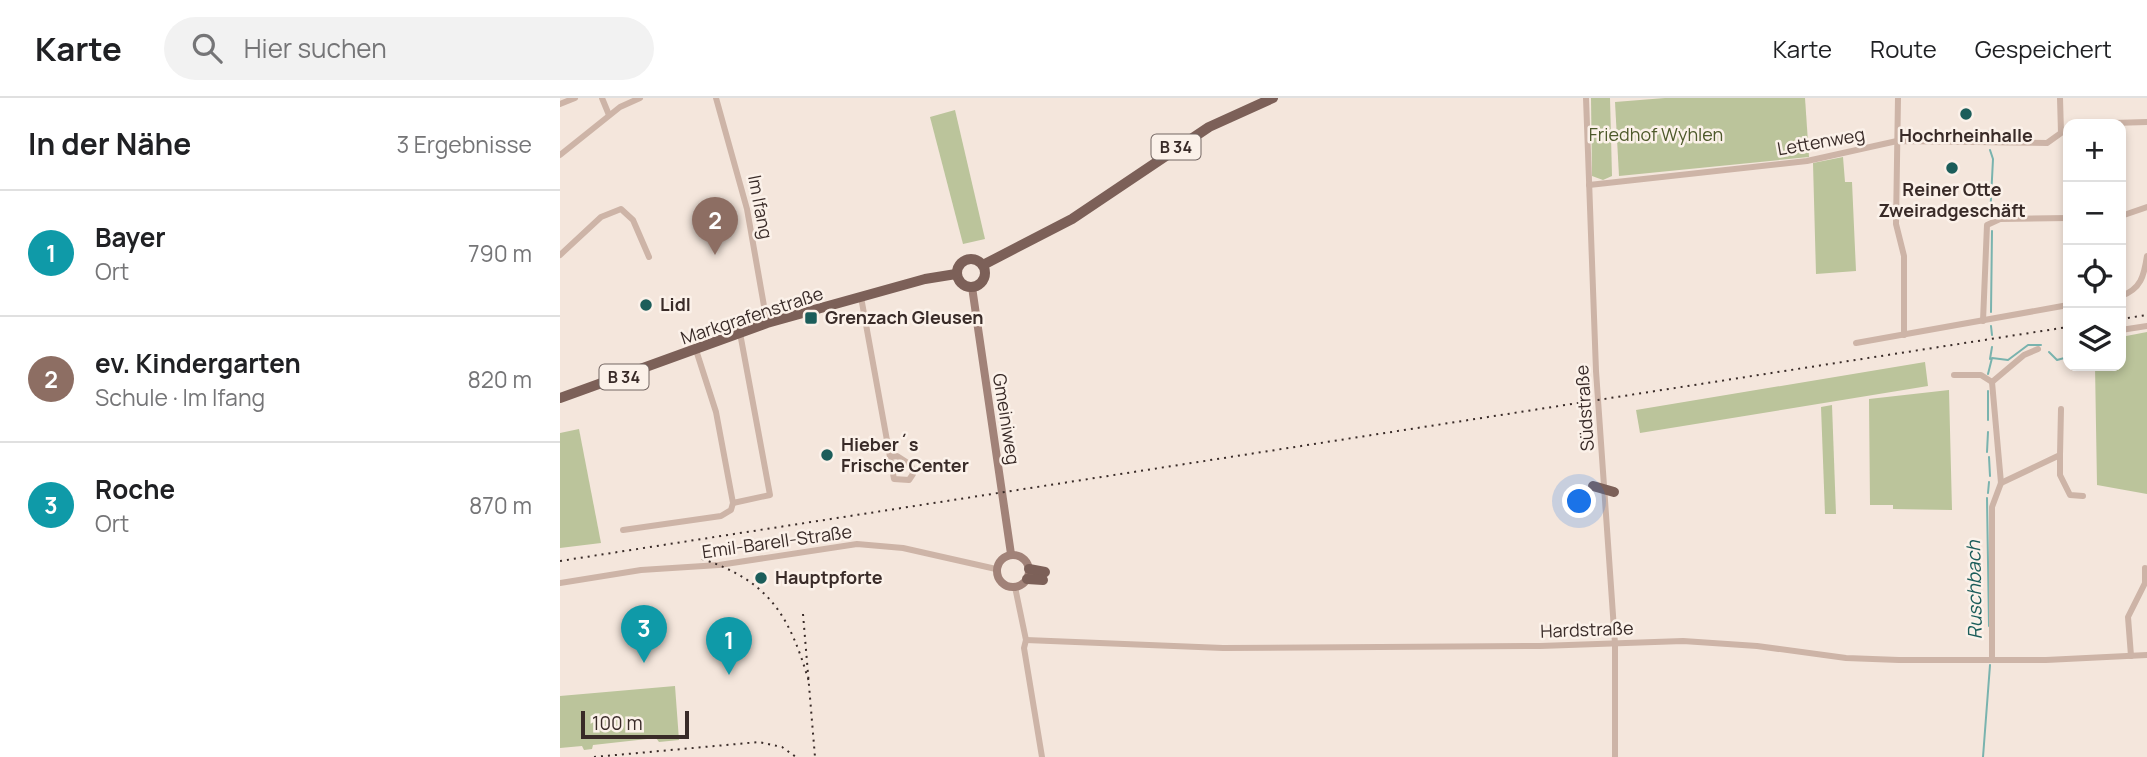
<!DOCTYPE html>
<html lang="de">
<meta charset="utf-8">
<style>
:root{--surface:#fff;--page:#f2f2f2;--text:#202124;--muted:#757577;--line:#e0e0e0;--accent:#b45309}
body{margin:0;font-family:Manrope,sans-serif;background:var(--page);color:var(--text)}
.controls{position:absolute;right:21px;top:21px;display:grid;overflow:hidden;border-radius:14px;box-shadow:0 4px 10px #0003}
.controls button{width:63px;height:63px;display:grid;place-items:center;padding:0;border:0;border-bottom:2px solid var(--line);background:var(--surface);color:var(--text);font:35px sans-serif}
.scale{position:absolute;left:21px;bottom:18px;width:108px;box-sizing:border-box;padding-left:7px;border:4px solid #392b28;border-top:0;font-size:19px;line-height:24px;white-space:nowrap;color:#392b28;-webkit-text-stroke:5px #fbf1e9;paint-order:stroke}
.you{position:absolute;left:1020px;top:404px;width:24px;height:24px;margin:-18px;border:5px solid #fff;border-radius:50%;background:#1a73e8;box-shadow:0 0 0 10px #1a73e833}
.badge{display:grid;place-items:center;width:46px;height:46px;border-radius:50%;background:var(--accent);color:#fff;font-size:23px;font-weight:700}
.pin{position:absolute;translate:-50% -58px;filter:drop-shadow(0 2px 4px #0008)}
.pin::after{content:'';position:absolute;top:37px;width:24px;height:21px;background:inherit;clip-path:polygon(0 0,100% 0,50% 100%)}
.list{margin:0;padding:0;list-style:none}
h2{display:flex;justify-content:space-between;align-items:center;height:91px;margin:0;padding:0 28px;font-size:30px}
h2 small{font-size:23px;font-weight:400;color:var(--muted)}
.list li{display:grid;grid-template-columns:46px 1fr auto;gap:21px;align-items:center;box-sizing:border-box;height:126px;padding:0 28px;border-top:2px solid var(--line)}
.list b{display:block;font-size:26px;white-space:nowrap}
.list p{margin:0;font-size:23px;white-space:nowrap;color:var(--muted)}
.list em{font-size:23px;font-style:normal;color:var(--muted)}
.icon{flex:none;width:38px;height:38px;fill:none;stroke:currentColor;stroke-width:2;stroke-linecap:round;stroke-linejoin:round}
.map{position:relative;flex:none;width:1587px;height:659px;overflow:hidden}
header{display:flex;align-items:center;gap:42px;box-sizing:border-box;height:98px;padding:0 35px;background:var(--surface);border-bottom:2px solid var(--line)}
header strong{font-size:33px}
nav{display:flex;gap:38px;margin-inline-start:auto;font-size:24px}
.search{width:490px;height:63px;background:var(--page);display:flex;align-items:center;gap:18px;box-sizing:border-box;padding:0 24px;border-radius:38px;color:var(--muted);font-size:26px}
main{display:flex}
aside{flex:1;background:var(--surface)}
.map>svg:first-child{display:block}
.green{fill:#bbc49b}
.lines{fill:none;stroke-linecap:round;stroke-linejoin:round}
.stream{stroke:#79b3ae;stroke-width:2}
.street{stroke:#cdb4a7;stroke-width:6}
.secondary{stroke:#a18278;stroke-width:8}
.primary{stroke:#7c6058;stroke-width:10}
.rail{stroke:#392b28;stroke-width:2;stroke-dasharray:2 5;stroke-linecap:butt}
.primary-bridge{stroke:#7c6058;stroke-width:10}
.poi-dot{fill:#1b5d5a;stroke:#fbf1e9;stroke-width:2.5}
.labels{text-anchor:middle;stroke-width:5;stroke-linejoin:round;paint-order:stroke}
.shield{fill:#fbf1e9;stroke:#736662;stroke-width:2}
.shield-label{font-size:16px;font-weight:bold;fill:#392b28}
.park-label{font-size:18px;fill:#4d592a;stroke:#fbf1e9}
.poi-label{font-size:18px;font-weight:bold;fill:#392b28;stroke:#fbf1e9;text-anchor:start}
.street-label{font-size:18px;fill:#392b28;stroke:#fbf1e9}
.water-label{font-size:19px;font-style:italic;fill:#1b5d5a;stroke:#fbf1e9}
</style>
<header>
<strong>Karte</strong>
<div class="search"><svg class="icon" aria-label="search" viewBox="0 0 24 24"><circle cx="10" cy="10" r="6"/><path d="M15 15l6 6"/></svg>Hier suchen</div>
<nav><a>Karte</a><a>Route</a><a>Gespeichert</a></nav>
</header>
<main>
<aside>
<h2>In der Nähe<small>3 Ergebnisse</small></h2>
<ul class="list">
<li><span class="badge" style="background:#0f9aa8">1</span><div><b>Bayer</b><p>Ort</p></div><em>790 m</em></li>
<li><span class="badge" style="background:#8d6e63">2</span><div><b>ev. Kindergarten</b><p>Schule · Im Ifang</p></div><em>820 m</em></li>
<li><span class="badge" style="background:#0f9aa8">3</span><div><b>Roche</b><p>Ort</p></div><em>870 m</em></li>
</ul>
</aside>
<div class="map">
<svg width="1587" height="659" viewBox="0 0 1587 659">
<rect width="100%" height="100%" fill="#f4e6dc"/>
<!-- green -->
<g class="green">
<polygon points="1031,0 1050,0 1052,78 1043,82 1032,78"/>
<polygon points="1105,0 1245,0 1249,59 1059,78 1055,4"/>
<polygon points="395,12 425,141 403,146 370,19"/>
<polygon points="1283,59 1285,84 1292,84 1296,173 1256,176 1253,65"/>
<polygon points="1587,234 1587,396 1537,387 1535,268 1561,268 1561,239"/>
<polygon points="1365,264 1368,288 1080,335 1076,312"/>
<polygon points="1389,292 1392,412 1333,411 1333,407 1310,407 1309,301"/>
<polygon points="1272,307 1276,416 1265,416 1261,309"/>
<polygon points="19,331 41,445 0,450 0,335"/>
<polygon points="115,588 119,642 99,644 96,640 33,647 32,651 24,652 22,648 0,650 0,598"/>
</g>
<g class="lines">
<!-- stream -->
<g class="stream">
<polyline points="1427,40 1428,33"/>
<polyline points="1430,52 1433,61 1430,120"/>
<polyline points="1431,214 1432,133"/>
<polyline points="1431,228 1432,237"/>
<polyline points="1489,254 1497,262 1508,259"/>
<polyline points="1430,261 1432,249"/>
<polyline points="1428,276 1432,260 1448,262 1468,247 1481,247"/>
<polyline points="1428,322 1428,293"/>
<polyline points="1427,354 1428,334"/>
<polyline points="1429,359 1430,378"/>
<polyline points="1428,395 1429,384"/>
<polyline points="1427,400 1429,528"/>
<polyline points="1423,659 1430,567"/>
</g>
<!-- street -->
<g class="street">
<polyline points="42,0 49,17"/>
<polyline points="156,0 187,111 207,225"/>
<polyline points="1026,0 1036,273 1055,546 1055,659"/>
<polyline points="1338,0 1336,126 1344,158 1344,237"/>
<polyline points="0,6 15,0"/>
<polyline points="1553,25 1587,24"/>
<polyline points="0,57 60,9 80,0"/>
<polyline points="1029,87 1247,63 1337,43 1487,45 1501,35 1500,0"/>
<polyline points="1561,118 1587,109"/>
<polyline points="0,157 41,119 61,111 73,122 89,159"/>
<path d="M1561,198C1581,191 1584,178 1587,158"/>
<polyline points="301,199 334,381 349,382 353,376 351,367 337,358 330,359"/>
<polyline points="1423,223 1427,127 1440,121 1508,120"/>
<polyline points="1561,232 1587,228"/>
<polyline points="1296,245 1508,207"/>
<polyline points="1394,277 1421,277 1432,284 1464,257 1478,251"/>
<polyline points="1432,284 1441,385 1432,409 1432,562"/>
<polyline points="1500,357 1500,377 1510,397 1523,398"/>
<polyline points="1441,385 1500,357 1501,311"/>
<polyline points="173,405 210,397 180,235"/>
<polyline points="63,432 161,418 171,412 173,405 156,314 136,252"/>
<polyline points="0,485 81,472 159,467 297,446 343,450 436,471"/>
<polyline points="455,489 466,542 464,550 482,659"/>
<polyline points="466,542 663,550 980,548 1123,543 1197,548 1286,560 1339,562 1486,562 1587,557"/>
<polyline points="1571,558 1568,519 1585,485 1585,470"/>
</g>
<!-- secondary -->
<g class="secondary">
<polyline points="412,189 451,456"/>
<circle cx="453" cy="473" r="16"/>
</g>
<!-- primary -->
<g class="primary">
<circle cx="411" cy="175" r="14"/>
<polyline points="423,167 512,121 649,29 713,0"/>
<polyline points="0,300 207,225 365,181 396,176"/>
<polyline points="469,471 485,474"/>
<polyline points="467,481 483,482"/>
</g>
<!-- rail -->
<g class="rail">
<polyline points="1561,221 1587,217"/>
<path d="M142,461C210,483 230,519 249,584"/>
<polyline points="0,463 1508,229"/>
<polyline points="243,516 255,659"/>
<polyline points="34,659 199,644 222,649 236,659"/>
</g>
<!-- primary-bridge -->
<polyline class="primary-bridge" points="1033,388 1054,394"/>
</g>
<!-- markers -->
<g class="poi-dot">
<circle cx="1406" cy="16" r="7"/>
<circle cx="1392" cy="70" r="7"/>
<circle cx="86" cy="207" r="7"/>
<rect x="244" y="213" width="14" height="14" rx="3.5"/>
<circle cx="267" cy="357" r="7"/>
<circle cx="201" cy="480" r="7"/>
</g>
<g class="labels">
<!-- shield labels -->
<g class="shield">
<rect x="591.5" y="36.5" width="49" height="25" rx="5"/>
<rect x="39.5" y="266.5" width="49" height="25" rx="5"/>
</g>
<g class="shield-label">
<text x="616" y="55">B 34</text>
<text x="64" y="285">B 34</text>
</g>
<!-- park labels -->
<g class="park-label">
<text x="1096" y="43">Friedhof Wyhlen</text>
</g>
<!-- poi labels -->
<g class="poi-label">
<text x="1406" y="44" text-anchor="middle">Hochrheinhalle</text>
<text x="1392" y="98" text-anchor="middle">Reiner Otte<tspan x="1392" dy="21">Zweiradgeschäft</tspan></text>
<text x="100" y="213">Lidl</text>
<text x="265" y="226">Grenzach Gleusen</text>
<text x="281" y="353">Hieber´s<tspan x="281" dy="21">Frische Center</tspan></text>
<text x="215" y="486">Hauptpforte</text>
</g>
<!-- street labels -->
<g class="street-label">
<text transform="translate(1261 44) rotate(-10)" y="6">Lettenweg</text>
<text transform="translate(200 109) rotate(79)" y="6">Im Ifang</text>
<text transform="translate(192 218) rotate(-18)" y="6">Markgrafenstraße</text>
<text transform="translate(1025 310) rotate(-94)" y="6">Südstraße</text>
<text transform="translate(446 321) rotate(81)" y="6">Gmeiniweg</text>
<text transform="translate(217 444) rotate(-8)" y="6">Emil-Barell-Straße</text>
<text transform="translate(1027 532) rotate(-2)" y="6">Hardstraße</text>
</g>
<!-- water labels -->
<g class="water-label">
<text transform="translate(1414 492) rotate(-91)" y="7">Ruschbach</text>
</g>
</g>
</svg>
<div class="controls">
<button>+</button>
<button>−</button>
<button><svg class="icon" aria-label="locate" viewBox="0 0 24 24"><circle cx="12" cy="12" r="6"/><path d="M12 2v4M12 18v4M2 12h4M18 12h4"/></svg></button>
<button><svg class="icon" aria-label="layers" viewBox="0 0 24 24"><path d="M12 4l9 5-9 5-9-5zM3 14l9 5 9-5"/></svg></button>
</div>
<div class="scale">100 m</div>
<div class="you"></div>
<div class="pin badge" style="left:169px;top:577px;background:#0f9aa8">1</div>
<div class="pin badge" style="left:155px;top:157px;background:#8d6e63">2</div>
<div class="pin badge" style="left:84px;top:565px;background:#0f9aa8">3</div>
</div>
</main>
